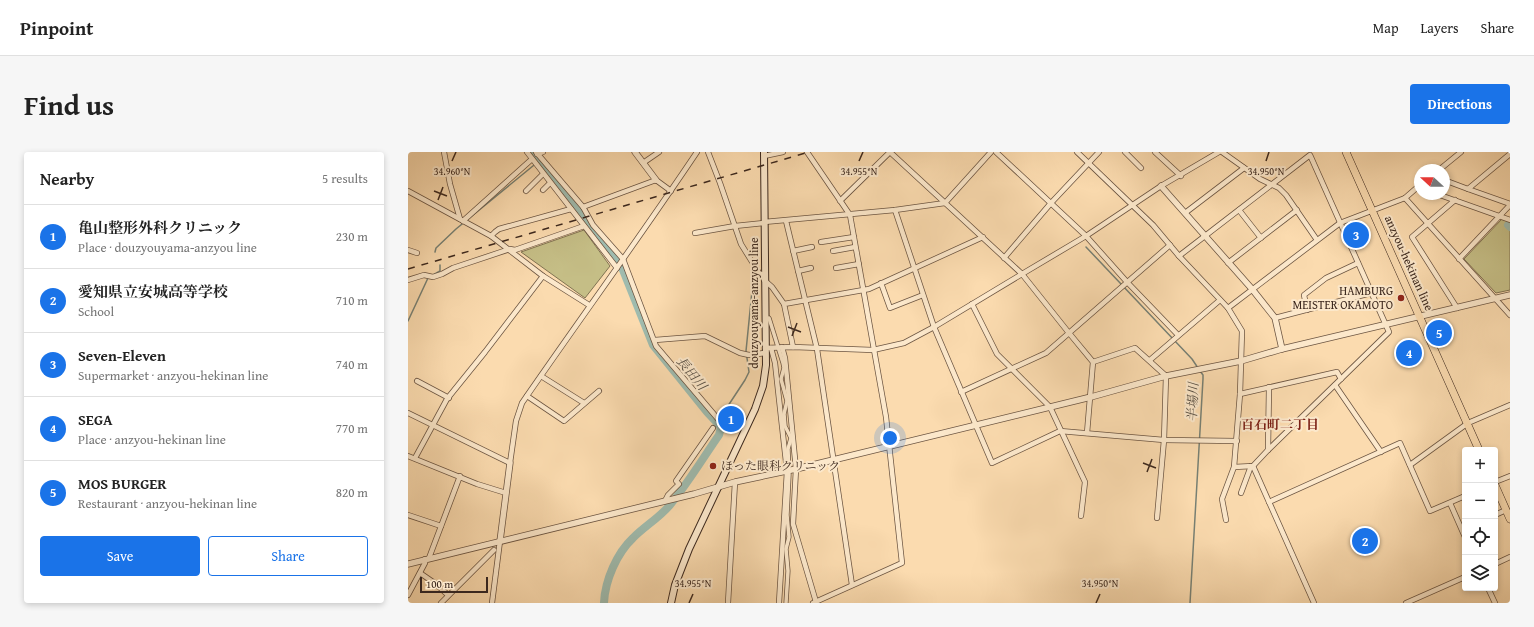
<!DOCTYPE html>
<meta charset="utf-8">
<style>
:root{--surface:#fff;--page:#f6f6f6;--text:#222;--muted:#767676;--line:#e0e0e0;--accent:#1a73e8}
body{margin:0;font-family:"Gentium Book Plus","Noto Serif JP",serif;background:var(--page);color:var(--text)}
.controls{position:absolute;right:12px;bottom:12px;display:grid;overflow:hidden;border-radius:4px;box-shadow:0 2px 6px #0003}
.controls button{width:36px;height:36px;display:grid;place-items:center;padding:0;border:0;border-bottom:1px solid var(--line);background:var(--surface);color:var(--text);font:20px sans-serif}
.compass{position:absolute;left:1006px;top:12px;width:36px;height:36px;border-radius:50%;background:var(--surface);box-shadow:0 2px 6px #0003;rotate:291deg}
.scale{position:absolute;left:12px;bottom:10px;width:68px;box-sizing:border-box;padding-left:4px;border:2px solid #3c281e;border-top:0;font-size:11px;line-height:14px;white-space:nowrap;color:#3c281e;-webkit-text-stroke:3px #fce8cb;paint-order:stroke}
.you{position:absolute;left:482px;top:286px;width:14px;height:14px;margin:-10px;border:3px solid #fff;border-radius:50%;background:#1a73e8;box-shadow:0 0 0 6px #1a73e833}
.badge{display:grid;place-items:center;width:26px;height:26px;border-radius:50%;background:var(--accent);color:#fff;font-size:13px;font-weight:700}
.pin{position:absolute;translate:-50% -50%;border:2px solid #fff;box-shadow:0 1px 4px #0006}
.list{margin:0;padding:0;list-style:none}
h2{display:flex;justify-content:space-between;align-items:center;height:52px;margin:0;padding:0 16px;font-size:17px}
h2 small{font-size:13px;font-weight:400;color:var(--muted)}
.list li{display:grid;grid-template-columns:26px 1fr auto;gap:12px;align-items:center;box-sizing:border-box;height:64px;padding:0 16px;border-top:1px solid var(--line)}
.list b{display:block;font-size:15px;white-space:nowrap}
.list p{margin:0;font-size:13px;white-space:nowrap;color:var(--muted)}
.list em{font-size:13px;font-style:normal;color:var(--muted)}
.actions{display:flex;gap:8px;padding:12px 16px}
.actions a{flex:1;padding:9px 0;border:1px solid var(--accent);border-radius:4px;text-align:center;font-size:14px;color:var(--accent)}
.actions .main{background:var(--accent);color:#fff}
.icon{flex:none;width:22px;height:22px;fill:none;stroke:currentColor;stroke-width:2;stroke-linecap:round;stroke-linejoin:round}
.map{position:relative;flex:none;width:1102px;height:451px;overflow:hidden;border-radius:4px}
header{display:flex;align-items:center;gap:24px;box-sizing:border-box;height:56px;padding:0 20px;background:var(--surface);border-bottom:1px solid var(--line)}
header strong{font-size:19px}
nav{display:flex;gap:22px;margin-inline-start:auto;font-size:14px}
.intro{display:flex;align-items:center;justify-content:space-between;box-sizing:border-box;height:96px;padding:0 24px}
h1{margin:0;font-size:28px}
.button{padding:10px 18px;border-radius:4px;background:var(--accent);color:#fff;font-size:14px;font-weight:700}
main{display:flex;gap:24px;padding:0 24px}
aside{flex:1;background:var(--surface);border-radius:4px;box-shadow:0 2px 6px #0003}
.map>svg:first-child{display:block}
.green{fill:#c5be86;stroke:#807352}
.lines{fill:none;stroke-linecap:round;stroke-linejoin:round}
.stream{stroke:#778074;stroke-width:1.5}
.river{stroke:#9fbbae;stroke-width:8}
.pedestrian-casing{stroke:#6c5542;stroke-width:5}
.minor-casing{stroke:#6c5542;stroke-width:6}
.tertiary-casing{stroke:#6c5542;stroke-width:7}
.secondary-casing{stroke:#3c281e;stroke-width:8}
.primary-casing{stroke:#3c281e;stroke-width:8}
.pedestrian{stroke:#fce8cb;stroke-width:3.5}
.minor{stroke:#fce8cb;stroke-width:4.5}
.tertiary{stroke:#fce8cb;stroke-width:5.5}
.secondary{stroke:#fce8cb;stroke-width:6}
.primary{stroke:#fbdbaf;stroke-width:7}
.rail{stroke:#3c281e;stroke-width:1.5;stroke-dasharray:7 7;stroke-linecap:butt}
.ticks{fill:none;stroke:#3c281e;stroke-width:1.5}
.poi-dot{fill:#8f2418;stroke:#fce8cb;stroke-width:1.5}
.labels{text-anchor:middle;stroke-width:4;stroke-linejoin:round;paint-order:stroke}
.street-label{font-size:12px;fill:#3c281e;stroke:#fce8cb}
.poi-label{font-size:12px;fill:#3c281e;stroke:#fce8cb;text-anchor:end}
.water-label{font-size:13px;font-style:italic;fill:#554d42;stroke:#fce8cb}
.neighbourhood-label{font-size:13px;font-weight:bold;fill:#7a1f14;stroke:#fce8cb}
.ticks-label{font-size:10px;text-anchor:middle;fill:#3c281e;stroke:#fce8cb;stroke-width:4;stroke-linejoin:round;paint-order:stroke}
</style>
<header>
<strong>Pinpoint</strong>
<nav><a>Map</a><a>Layers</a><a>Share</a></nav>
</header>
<div class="intro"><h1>Find us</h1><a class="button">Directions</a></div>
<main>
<aside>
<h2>Nearby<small>5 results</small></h2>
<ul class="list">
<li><span class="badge">1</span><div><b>亀山整形外科クリニック</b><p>Place · douzyouyama-anzyou line</p></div><em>230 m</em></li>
<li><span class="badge">2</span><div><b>愛知県立安城高等学校</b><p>School</p></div><em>710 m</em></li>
<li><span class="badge">3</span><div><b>Seven-Eleven</b><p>Supermarket · anzyou-hekinan line</p></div><em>740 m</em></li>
<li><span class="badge">4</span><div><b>SEGA</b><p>Place · anzyou-hekinan line</p></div><em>770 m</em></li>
<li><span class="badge">5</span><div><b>MOS BURGER</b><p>Restaurant · anzyou-hekinan line</p></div><em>820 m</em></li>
</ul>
<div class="actions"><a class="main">Save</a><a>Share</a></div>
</aside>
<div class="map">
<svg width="1102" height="451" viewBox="0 0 1102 451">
<rect width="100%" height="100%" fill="#fbdbaf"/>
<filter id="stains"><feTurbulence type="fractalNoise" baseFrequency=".005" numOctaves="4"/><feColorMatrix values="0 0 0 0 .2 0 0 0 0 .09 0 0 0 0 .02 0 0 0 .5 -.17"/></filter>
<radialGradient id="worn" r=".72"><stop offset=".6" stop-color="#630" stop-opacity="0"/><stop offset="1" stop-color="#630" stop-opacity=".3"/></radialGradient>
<!-- green -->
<g class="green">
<polygon points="1094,67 1102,70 1102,138 1088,141 1056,107"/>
<polygon points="176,78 202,114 177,146 113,100"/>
</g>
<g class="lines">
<!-- stream -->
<g class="stream">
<polyline points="678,95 784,207 790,216"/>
<polyline points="27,100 28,96 48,77 131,9"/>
<polyline points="25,123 32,119 32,113"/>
<polyline points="0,169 20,126"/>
<polyline points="313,275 314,263 337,228 341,220 338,199 345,129"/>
<polyline points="782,451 795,227 795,223 792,219"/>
</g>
<!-- river -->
<g class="river">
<path d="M124,0L209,106L215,118L245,193L299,260L313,275L311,283C295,306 280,331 262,353C251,366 237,374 225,386C209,401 197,428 196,451"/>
<polyline points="1100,73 1102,75"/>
</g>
<defs>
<polyline id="pedestrian" points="361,166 375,211 376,216 373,227 379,249 376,262 377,274 383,286 380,297 381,323 379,363 381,385 378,397 380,419 378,451"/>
<g id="minor">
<polyline points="36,0 42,32 52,67"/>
<polyline points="119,0 209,116"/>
<polyline points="128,0 175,55 185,73 215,107 248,194 310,267"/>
<polyline points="300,0 312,31 333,92 351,121 356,123"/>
<polyline points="399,0 442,63 478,265 494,411 405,451"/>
<polyline points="482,0 614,122 661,181 685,210 679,281"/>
<polyline points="588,0 678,84 719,130 770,183"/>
<polyline points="669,0 745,73 771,104 820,156 834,179 832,242 826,315 814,347 818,368"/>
<polyline points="717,0 733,16"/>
<polyline points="747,0 773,24"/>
<polyline points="814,0 852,27 871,36 878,43 909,88"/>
<polyline points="129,2 135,0"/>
<polyline points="356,4 375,0"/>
<polyline points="235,11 251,0"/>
<polyline points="1031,18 1053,0"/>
<polyline points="1036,28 1060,37 1102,2"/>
<polyline points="1060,37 1102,52"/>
<polyline points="135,38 142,31"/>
<polyline points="0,39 83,84 135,124 181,153"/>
<polyline points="118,39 135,22"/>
<polyline points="1029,42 1102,68"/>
<polyline points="997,46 1012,33"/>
<polyline points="1047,48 1004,85 1049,156"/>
<polyline points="432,49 482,0"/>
<polyline points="175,55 248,28 263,39"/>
<polyline points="487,58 526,175 584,311 652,279 756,288 829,289"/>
<polyline points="831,58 853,86"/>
<polyline points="777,61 836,16"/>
<polyline points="55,69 124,7"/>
<polyline points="378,69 409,197 444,433"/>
<polyline points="356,70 487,58 537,51 583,0"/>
<polyline points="287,81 327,74 356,71"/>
<polyline points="83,84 87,80 91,77 163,57"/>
<polyline points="413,90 446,85"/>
<polyline points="0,98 9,101"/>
<polyline points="385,99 404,95"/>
<polyline points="425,99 447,95"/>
<polyline points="771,104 902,3 981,180 860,298 845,314 826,315"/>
<polyline points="596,106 643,51 691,0"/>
<polyline points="1051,107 1102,53"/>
<polyline points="820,111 889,58"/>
<polyline points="428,116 451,112"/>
<polyline points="390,119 403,116"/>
<polyline points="0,128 16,123 25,125 34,122 45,116 102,97 107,98 176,74"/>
<polyline points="356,128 364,135 376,152"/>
<polyline points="473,131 482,156 515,143"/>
<polyline points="564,152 589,202 642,255 677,330 673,364"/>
<polyline points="820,156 932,71 997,46 1102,163"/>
<polyline points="899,158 896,143 918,126 950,111"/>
<polyline points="867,166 963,141"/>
<polyline points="247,188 297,184 332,201 341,203 357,201"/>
<polyline points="374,195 377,206 388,317 385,372 408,450"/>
<polyline points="385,195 376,152 461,137 575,85"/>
<polyline points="357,196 385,195 465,198 496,191 526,175 614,122 678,84 753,34 811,0"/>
<polyline points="363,196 367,211 379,319 371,451"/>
<polyline points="742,208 812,148"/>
<polyline points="685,210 727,196 758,224 756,288 749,366"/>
<polyline points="133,224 176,251"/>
<polyline points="9,229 41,246"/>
<polyline points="927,233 973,300"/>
<polyline points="553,240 638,201 762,93"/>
<polyline points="832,242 929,220 933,227"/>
<polyline points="119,244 156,269 191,239"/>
<path d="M0,261L102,311L108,269L114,251C172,167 232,85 289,0"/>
<polyline points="860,298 861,235"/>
<polyline points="0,304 69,332 98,341"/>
<polyline points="7,306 39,247 77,200 135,124"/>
<polyline points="1002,313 1060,271 1102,253"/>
<polyline points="845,314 906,451"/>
<polyline points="1087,330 1102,324"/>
<polyline points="833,341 843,314"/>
<polyline points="257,349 260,343 271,332 268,329 305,276"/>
<polyline points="861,350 992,291 1022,359 1057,344"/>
<polyline points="1042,351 1057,385"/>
<polyline points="0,363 33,374"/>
<polyline points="1087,363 1098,358"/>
<polyline points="21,406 52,324"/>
<polyline points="1087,412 1102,405"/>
<polyline points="12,421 28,432 40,443"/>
<polyline points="1080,436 1087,451"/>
<polyline points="0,443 17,411 17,407"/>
<polyline points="33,451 86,398"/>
<polyline points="84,451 92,389"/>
<polyline points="320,451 327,330"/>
<polyline points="998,451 1057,425"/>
</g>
<g id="tertiary">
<polyline points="227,0 248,28"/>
<polyline points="753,34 844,137 867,166 874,197"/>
<polyline points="92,389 102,311"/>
<polyline points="0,412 286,342 327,330 388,317 683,245 758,224 833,209 874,197 1102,143"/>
</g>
<polyline id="secondary" points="263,451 267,433 281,397 347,257 355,234 358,213 356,0"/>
<g id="primary">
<polyline points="938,0 1071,298"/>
<polyline points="1087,333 1102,367"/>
</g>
</defs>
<!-- pedestrian casing -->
<use href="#pedestrian" class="pedestrian-casing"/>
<!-- minor casing -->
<use href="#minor" class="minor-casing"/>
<!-- tertiary casing -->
<use href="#tertiary" class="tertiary-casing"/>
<!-- secondary casing -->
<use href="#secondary" class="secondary-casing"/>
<!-- primary casing -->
<use href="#primary" class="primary-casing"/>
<!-- pedestrian -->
<use href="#pedestrian" class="pedestrian"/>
<!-- minor -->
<use href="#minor" class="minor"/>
<!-- tertiary -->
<use href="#tertiary" class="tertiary"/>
<!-- secondary -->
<use href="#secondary" class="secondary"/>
<!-- primary -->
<use href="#primary" class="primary"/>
<!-- rail -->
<polyline class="rail" points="0,117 401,0"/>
</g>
<!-- ticks -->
<path class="ticks" d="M44,9L48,0M451,9L455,0M858,9L861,0M26,39L39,44M30,48L35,35M380,175L393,180M384,184L389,171M735,311L748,316M739,320L744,307M281,451L285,442M688,451L692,442"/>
<!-- markers -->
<g class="poi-dot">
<circle cx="993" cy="146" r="4"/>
<circle cx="305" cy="314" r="4"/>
</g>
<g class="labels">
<!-- street labels -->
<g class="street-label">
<text transform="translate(1001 111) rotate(66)" y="4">anzyou-hekinan line</text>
<text transform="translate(346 151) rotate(-90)" y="4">douzyouyama-anzyou line</text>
</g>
<!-- poi labels -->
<g class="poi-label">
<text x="985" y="143">HAMBURG<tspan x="985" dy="14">MEISTER OKAMOTO</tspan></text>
<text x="313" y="318" text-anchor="start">ほった眼科クリニック</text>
</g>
<!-- water labels -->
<g class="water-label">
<text transform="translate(284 221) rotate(50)" y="5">長田川</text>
<text transform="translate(784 250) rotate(-87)" y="5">半場川</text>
</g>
<!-- neighbourhood labels -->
<g class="neighbourhood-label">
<text x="872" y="277">百石町二丁目</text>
</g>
</g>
<g class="ticks-label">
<text x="44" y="23">34.960°N</text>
<text x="451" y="23">34.955°N</text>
<text x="858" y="23">34.950°N</text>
<text x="285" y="435">34.955°N</text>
<text x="692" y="435">34.950°N</text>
</g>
<rect width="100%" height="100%" filter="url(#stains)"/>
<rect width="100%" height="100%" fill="url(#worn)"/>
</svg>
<div class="controls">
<button>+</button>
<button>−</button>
<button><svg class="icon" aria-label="locate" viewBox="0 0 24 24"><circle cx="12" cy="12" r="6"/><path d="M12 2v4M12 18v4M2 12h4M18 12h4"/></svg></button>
<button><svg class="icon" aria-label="layers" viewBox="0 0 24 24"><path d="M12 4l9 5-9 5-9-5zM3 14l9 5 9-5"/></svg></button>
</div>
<svg class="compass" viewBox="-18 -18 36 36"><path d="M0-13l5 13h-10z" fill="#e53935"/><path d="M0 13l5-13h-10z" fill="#767676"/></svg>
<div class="scale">100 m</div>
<div class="you"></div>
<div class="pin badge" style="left:323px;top:267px">1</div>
<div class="pin badge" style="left:957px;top:389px">2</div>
<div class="pin badge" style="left:948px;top:83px">3</div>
<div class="pin badge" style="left:1001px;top:201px">4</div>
<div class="pin badge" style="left:1031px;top:181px">5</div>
</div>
</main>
